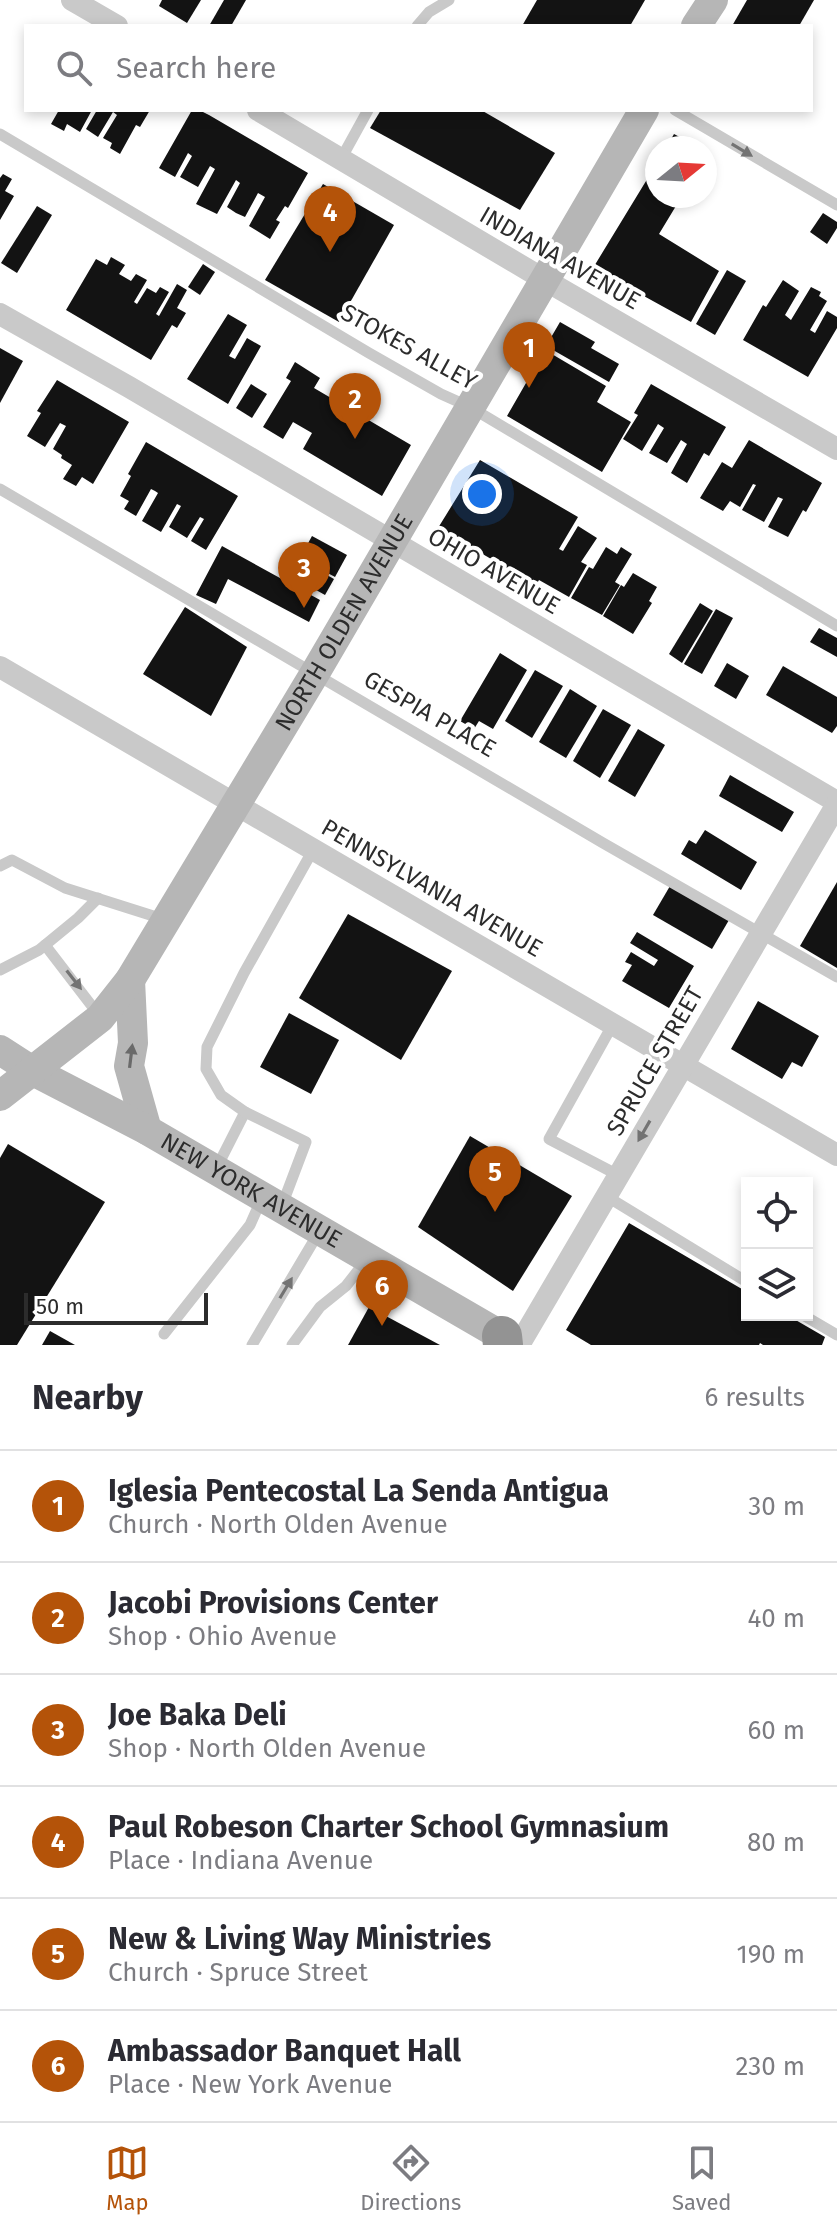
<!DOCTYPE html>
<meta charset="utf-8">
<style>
:root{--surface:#fff;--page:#f7f7f7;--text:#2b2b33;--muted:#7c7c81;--line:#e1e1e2;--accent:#b45309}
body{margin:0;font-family:"Fira Sans",sans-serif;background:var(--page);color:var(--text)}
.controls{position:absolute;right:24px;bottom:24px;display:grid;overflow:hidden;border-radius:0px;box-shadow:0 4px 12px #0003}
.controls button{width:72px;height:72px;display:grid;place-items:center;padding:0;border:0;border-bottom:2px solid var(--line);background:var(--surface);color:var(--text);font:40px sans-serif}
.compass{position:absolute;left:645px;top:136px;width:72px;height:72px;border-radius:50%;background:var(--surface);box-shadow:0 4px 12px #0003;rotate:72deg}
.scale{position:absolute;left:24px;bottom:20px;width:184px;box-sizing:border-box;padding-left:8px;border:4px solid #2c2c2c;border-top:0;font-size:22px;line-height:28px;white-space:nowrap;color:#2c2c2c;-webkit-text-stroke:6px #fff;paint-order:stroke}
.you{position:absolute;left:482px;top:494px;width:28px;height:28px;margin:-20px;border:6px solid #fff;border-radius:50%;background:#1a73e8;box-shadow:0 0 0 12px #1a73e833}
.badge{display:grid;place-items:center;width:52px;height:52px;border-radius:50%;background:var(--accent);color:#fff;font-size:26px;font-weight:700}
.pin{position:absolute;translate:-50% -66px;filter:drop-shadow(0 2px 4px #0008)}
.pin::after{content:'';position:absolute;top:42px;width:28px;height:24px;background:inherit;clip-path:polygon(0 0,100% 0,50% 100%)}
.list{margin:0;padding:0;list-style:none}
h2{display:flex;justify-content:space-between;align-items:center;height:104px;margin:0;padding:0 32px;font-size:34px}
h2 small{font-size:26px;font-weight:400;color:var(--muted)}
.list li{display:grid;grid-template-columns:52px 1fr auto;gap:24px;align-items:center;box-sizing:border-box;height:112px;padding:0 32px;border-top:2px solid var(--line)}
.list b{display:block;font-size:30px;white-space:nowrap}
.list p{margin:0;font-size:26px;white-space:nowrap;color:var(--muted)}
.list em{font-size:26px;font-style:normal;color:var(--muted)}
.icon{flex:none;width:44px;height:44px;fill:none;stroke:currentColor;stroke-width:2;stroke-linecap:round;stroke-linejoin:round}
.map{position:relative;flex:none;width:837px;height:1345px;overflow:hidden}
.search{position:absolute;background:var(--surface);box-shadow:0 4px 12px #0003;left:24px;right:24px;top:24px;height:88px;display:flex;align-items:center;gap:20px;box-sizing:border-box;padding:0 28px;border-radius:0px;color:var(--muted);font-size:30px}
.sheet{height:776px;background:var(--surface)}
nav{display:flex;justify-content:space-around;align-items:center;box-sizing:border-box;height:112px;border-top:2px solid var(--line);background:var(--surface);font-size:22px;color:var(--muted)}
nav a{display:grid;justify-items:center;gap:4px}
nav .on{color:var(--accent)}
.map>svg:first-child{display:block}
.building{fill:#131313}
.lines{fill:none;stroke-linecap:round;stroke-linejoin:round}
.service{stroke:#c9c9c9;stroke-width:11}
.minor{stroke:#c9c9c9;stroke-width:22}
.secondary{stroke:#b6b6b6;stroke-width:30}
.motorway{stroke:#939393;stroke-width:40}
.oneway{fill:#737373}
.oneway2{fill:#6a6a6a}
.labels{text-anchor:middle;stroke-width:8;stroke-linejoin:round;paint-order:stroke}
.street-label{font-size:24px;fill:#2c2c2c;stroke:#fff}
</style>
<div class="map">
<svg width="837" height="1345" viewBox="0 0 837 1345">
<rect width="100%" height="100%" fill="#fff"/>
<!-- building -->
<g class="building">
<polygon points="162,0 201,0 187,23 159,6"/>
<polygon points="224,0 246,0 231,26 209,26"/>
<polygon points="537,0 645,0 630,26 522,26"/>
<polygon points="747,0 814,0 799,26 732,26"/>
<polygon points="59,110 92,110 80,132 67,124 64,131 51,124"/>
<polygon points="97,110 150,110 140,127 136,125 120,154 110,148 112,143 103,138 117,115 113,112 98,137 86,129"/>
<polygon points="192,110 199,110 209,115 308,173 288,208 285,206 276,220 280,222 270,239 249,226 265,197 258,193 245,217 236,213 227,207 240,183 236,180 217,214 196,204 215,169 210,166 198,187 180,177 192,156 188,153 175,177 159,168"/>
<polygon points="381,110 481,110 555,153 520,210 370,128"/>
<polygon points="674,134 700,148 666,148"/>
<polygon points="657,163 657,196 682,196 659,234 719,271 691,322 593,268"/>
<polygon points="3,174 12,179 5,191 14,196 0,220 0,178"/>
<polygon points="323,184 394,225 339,322 265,280"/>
<polygon points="37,206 52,215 17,273 1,263"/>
<polygon points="823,213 837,222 837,228 827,244 810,232"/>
<polygon points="111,257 125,265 119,274 131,281 136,274 147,280 134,302 137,304 147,288 156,293 160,287 169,292 156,314 159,316 177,284 187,290 177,308 186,313 177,328 172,325 151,360 66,310 96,259 107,265"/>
<polygon points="203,264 215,272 200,295 188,287"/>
<polygon points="727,270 746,281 715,335 696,324"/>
<polygon points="783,280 799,291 785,315 791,320 811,287 821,292 819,296 827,301 810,330 815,333 827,311 837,317 837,328 808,377 743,340 763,305 766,307"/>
<polygon points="228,314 247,325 229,356 235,359 247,338 261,346 228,404 187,379"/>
<polygon points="560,322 595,342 591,348 619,364 609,382 546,346"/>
<polygon points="0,348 23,361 0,403"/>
<polygon points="545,350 606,386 597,402 631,422 602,472 507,416"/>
<polygon points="295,362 320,378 314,388 411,445 382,496 303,449 312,433 293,422 283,439 263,427 291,381 286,378"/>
<polygon points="57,380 129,422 93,484 82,477 76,486 63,479 72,465 61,458 62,455 53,449 66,426 60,423 45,447 27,436 41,413 37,411"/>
<polygon points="251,384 267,394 252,418 236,408"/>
<polygon points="651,384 726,427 709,456 704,453 687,483 671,473 687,444 681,440 667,463 649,453 664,428 658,424 642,451 623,439 638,415 634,413"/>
<polygon points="749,440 822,483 806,512 803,510 788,537 768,527 783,499 778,497 764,522 742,510 756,485 753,484 740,507 730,501 723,511 700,498 722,462 732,468"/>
<polygon points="146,442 238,496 206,550 191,541 204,519 200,517 187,538 169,527 181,506 177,504 161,532 142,521 158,493 155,491 151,489 136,516 124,509 129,501 120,496 131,476 128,474"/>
<polygon points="480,460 578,517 559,549 563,551 578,526 597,538 581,562 587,565 569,597 539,580 536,585 438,528"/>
<polygon points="312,536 347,555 335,577 300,558"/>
<polygon points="222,546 320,600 309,622 228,579 216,604 196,595"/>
<polygon points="606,547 617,554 621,547 632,554 615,582 620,585 602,615 571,598 589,567 593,569"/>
<polygon points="293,556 334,579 325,595 284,572"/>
<polygon points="633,573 657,587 649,601 652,603 633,634 603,616 621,585 624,587"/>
<polygon points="700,603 713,611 682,663 669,654"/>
<polygon points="185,607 247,647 211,716 143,674"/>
<polygon points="716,609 733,618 702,674 684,664"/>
<polygon points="819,628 837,638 837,657 810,642"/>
<polygon points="500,653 527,670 493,729 479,721 474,729 460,721"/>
<polygon points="727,663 749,676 736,699 714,686"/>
<polygon points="783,666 837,697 837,726 832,733 766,695"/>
<polygon points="535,670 563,686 532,738 505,721"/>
<polygon points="570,689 597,706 566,758 539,742"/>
<polygon points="603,709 631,725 600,778 573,761"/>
<polygon points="638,729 665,745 635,797 608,781"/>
<polygon points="730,775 794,812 782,832 719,796"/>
<polygon points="705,830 757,862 741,890 681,854 689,840 696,844"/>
<polygon points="837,882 837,968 800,946"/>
<polygon points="670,886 729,920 712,949 653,915"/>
<polygon points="348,914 452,971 401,1060 299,998"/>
<polygon points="637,932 694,966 669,1008 622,981 632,965 625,962 631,952 654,966 658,960 630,943"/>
<polygon points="758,1001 819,1036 802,1067 792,1062 782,1079 731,1049"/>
<polygon points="289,1013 339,1040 311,1094 260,1067"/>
<polygon points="470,1136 572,1196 513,1291 418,1227"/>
<polygon points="8,1144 105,1202 17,1345 0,1345 0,1158"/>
<polygon points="629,1223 747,1292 747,1315 787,1315 825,1337 822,1345 763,1345 760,1343 759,1345 591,1345 566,1330"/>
<polygon points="369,1307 440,1345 348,1345"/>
<polygon points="50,1331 75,1345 42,1345"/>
</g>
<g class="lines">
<!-- service -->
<g class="service">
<polyline points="417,26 429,12 449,0"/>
<polyline points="675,110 837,205"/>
<polyline points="0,134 369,353 441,394 470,407 837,626"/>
<polyline points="341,159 368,110"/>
<polyline points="0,489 603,843 837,977"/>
<polyline points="0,866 12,860 65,888 166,920"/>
<polyline points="45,945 98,1014"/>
<polyline points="0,970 39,950 78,918 98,898"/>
<polyline points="613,1024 549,1139 618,1175"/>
<polyline points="216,1169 245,1112"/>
<polyline points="606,1196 747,1282"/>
<polyline points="281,1208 306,1142 245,1112 221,1095 206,1069 207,1047 244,973 313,850"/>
<polyline points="803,1315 837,1335"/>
<polyline points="164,1334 250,1225 262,1198"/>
<polyline points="252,1345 319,1232"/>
<polyline points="292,1345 320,1307 346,1286 367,1259"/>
</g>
<!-- minor -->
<g class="minor">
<polyline points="72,0 117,26"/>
<polyline points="258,110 545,280 837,449"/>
<polyline points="0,314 129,387 837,802"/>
<polyline points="0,667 837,1155"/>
<polyline points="519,1345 837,804"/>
</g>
<!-- secondary -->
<g class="secondary">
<polyline points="696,26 713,0"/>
<polyline points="130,980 133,1043 129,1066 147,1130"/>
<path id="s1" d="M0,1050L31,1070L147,1130L502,1336"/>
<path id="s2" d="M0,1096L100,1018L130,980L315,673L644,110"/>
</g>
<!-- motorway -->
<polyline class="motorway" points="502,1336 503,1345"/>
</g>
<!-- one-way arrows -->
<defs><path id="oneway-solid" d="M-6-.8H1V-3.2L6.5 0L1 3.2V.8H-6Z" transform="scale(2)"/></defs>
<g class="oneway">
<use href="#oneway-solid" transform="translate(742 150) rotate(31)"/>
<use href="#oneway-solid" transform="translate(74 980) rotate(52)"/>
<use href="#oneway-solid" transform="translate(644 1131) rotate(120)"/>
<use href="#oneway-solid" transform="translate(286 1288) rotate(-59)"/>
</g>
<use class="oneway2" href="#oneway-solid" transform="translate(131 1056) rotate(-83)"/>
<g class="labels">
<!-- street labels -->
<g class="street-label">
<text transform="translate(560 258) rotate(30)" y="8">INDIANA AVENUE</text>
<text transform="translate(409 347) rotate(29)" y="8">STOKES ALLEY</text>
<text transform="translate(494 571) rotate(30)" y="8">OHIO AVENUE</text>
<text dy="8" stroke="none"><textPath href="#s2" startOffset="592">NORTH OLDEN AVENUE</textPath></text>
<text transform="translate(430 714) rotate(30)" y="8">GESPIA PLACE</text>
<text transform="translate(432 888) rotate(30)" y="8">PENNSYLVANIA AVENUE</text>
<text transform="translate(655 1061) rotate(-60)" y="8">SPRUCE STREET</text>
<text dy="8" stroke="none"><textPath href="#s1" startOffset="288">NEW YORK AVENUE</textPath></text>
</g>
</g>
</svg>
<div class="controls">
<button><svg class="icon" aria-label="locate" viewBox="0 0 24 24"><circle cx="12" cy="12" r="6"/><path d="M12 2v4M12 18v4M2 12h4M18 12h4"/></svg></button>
<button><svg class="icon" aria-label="layers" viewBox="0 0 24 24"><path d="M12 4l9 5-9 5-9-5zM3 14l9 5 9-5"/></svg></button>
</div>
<svg class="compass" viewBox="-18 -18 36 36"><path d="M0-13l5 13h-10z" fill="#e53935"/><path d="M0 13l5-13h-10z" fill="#7c7c81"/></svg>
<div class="scale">50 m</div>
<div class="you"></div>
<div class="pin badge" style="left:529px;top:388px">1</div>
<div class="pin badge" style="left:355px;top:439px">2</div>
<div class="pin badge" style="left:304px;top:608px">3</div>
<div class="pin badge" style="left:330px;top:252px">4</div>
<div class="pin badge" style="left:495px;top:1212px">5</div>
<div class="pin badge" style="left:382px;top:1326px">6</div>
<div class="search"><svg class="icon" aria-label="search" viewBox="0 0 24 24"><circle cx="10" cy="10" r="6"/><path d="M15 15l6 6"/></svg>Search here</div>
</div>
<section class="sheet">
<h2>Nearby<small>6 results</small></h2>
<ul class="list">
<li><span class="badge">1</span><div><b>Iglesia Pentecostal La Senda Antigua</b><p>Church · North Olden Avenue</p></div><em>30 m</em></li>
<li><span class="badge">2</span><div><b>Jacobi Provisions Center</b><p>Shop · Ohio Avenue</p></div><em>40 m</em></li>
<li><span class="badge">3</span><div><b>Joe Baka Deli</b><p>Shop · North Olden Avenue</p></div><em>60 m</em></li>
<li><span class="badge">4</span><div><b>Paul Robeson Charter School Gymnasium</b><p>Place · Indiana Avenue</p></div><em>80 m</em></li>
<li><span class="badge">5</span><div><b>New &amp; Living Way Ministries</b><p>Church · Spruce Street</p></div><em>190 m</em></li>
<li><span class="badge">6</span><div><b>Ambassador Banquet Hall</b><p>Place · New York Avenue</p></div><em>230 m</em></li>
</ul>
</section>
<nav>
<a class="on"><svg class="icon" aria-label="map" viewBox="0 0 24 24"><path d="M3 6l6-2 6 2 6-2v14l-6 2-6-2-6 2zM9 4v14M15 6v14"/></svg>Map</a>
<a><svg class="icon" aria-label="directions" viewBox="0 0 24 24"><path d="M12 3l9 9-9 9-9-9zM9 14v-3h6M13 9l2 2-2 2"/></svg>Directions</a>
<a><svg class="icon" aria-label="saved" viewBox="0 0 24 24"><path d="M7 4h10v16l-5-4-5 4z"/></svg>Saved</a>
</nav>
